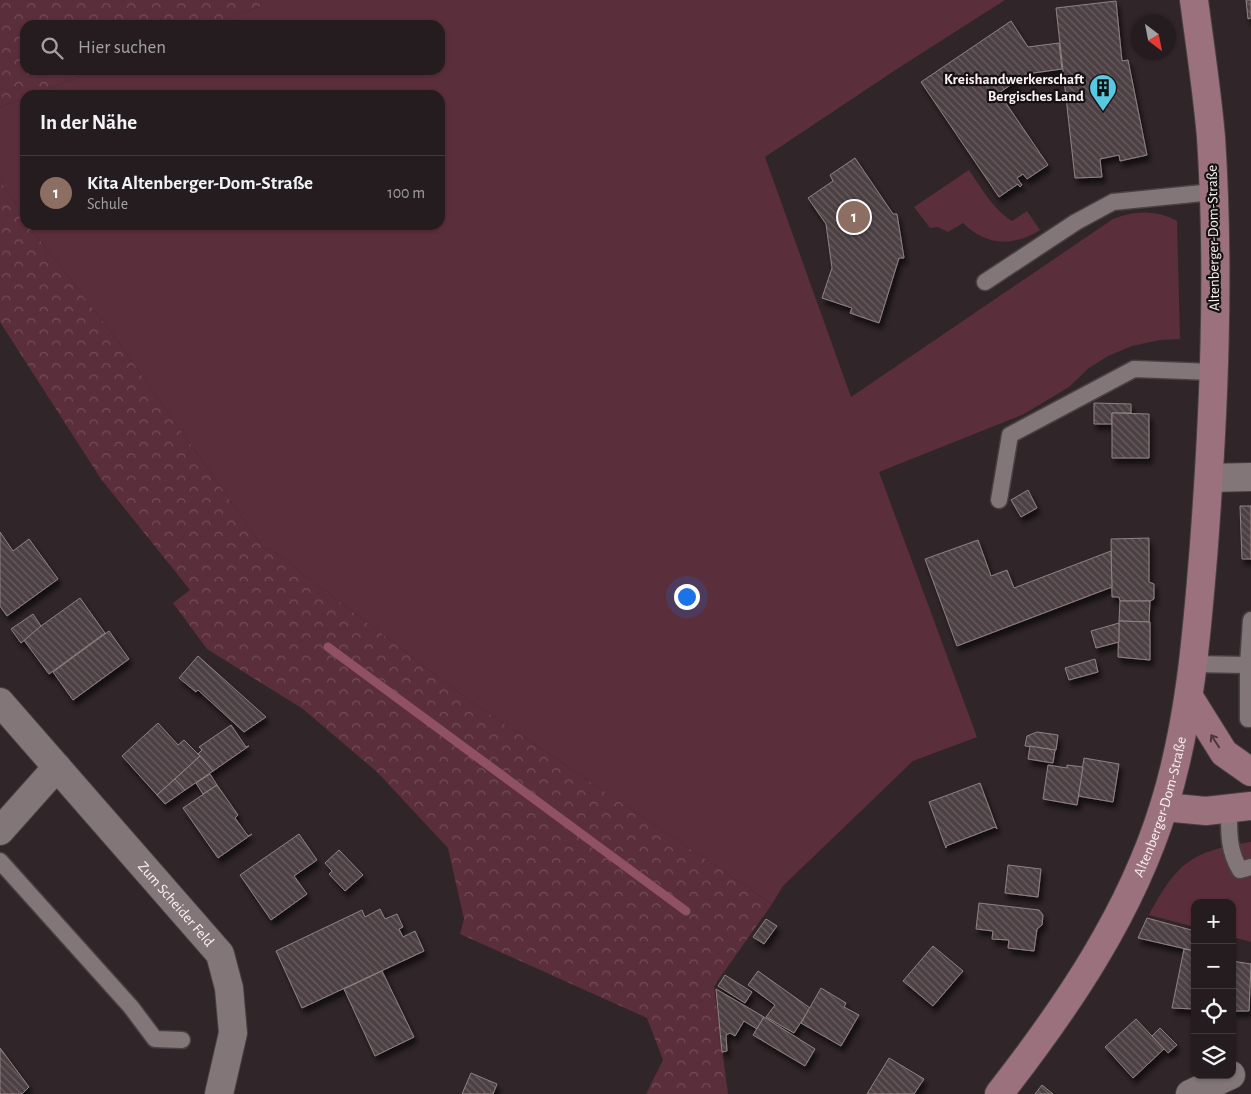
<!DOCTYPE html>
<html lang="de">
<meta charset="utf-8">
<style>
:root{--surface:#241c1e;--page:#2c2527;--text:#f1f3f6;--muted:#a3a1a4;--line:#413a3c;--accent:#b45309}
body{margin:0;font-family:"Alegreya Sans",sans-serif;background:var(--page);color:var(--text)}
.controls{position:absolute;right:15px;bottom:15px;display:grid;overflow:hidden;border-radius:10px;box-shadow:0 1px 4px #0004}
.controls button{width:45px;height:45px;display:grid;place-items:center;padding:0;border:0;border-bottom:1px solid var(--line);background:var(--surface);color:var(--text);font:25px sans-serif}
.compass{position:absolute;left:1131px;top:15px;width:45px;height:45px;border-radius:50%;background:var(--surface);box-shadow:0 1px 4px #0004;rotate:148deg}
.you{position:absolute;left:686px;top:596px;width:18px;height:18px;margin:-12px;border:4px solid #fff;border-radius:50%;background:#1a73e8;box-shadow:0 0 0 8px #1a73e833}
.badge{display:grid;place-items:center;width:32px;height:32px;border-radius:50%;background:var(--accent);color:#fff;font-size:16px;font-weight:700}
.pin{position:absolute;translate:-50% -50%;border:2px solid #fff;box-shadow:0 1px 5px #0006}
.list{margin:0;padding:0;list-style:none}
h2{display:flex;justify-content:space-between;align-items:center;height:65px;margin:0;padding:0 20px;font-size:21px}
h2 small{font-size:16px;font-weight:400;color:var(--muted)}
.list li{display:grid;grid-template-columns:32px 1fr auto;gap:15px;align-items:center;box-sizing:border-box;height:75px;padding:0 20px;border-top:1px solid var(--line)}
.list b{display:block;font-size:19px;white-space:nowrap}
.list p{margin:0;font-size:16px;white-space:nowrap;color:var(--muted)}
.list em{font-size:16px;font-style:normal;color:var(--muted)}
.icon{flex:none;width:28px;height:28px;fill:none;stroke:currentColor;stroke-width:2;stroke-linecap:round;stroke-linejoin:round}
.map{position:relative;flex:none;width:1251px;height:1094px;overflow:hidden}
.search{position:absolute;background:var(--surface);box-shadow:0 1px 4px #0004;left:20px;top:20px;width:425px;height:55px;display:flex;align-items:center;gap:12px;box-sizing:border-box;padding:0 18px;border-radius:15px;color:var(--muted);font-size:19px}
.panel{position:absolute;background:var(--surface);box-shadow:0 1px 4px #0004;left:20px;top:90px;width:425px;height:140px;border-radius:15px}
.map>svg:first-child{display:block}
.grass{fill:#5b2e3b}
.forest{fill:url(#forest-crowns)}
.lines{fill:none;stroke-linecap:round;stroke-linejoin:round}
.stream{stroke:#905163;stroke-width:9}
.building{fill:url(#building-back-hatch);stroke:#908285;filter:url(#shadow)}
.service-casing{stroke:#4a4043;stroke-width:19}
.minor-casing{stroke:#4a4043;stroke-width:30}
.secondary-casing{stroke:#4a4043;stroke-width:30}
.service{stroke:#837679;stroke-width:16}
.minor{stroke:#837679;stroke-width:28}
.secondary{stroke:#9c717e;stroke-width:28}
.oneway{stroke:#4b373d}
.labels{text-anchor:middle;stroke-width:4.5;stroke-linejoin:round;paint-order:stroke}
.poi-label{font-size:15px;font-weight:bold;fill:#faf2f4;stroke:#151011;text-anchor:end}
.street-label{font-size:15px;fill:#faf2f4;stroke:#151011}
</style>
<div class="map">
<svg width="1251" height="1094" viewBox="0 0 1251 1094">
<defs>
<pattern id="forest-crowns" width="20" height="18" patternUnits="userSpaceOnUse" patternTransform="scale(1.25)"><rect width="20" height="18" fill="#5b2e3b"/><path d="M2 6a3 3 0 1 1 6 0M12 15a3 3 0 1 1 6 0" fill="none" stroke="#734d58"/></pattern>
<pattern id="building-back-hatch" width="6" height="6" patternUnits="userSpaceOnUse" patternTransform="scale(1.25)"><rect width="6" height="6" fill="#4d4144"/><path d="M-1 5l2 2M0 0l6 6M5-1l2 2" fill="none" stroke="#685d60"/></pattern>
<filter id="shadow"><feDropShadow dx="3" dy="5.5" stdDeviation="2.5" flood-color="#0009"/></filter>
</defs>
<rect width="100%" height="100%" fill="#302528"/>
<!-- grass -->
<g class="grass">
<path d="M260,0H1005L897,69L765,157L851,397L1113,219C1135,210 1157,210 1177,221L1180,339L1160,340L1132,346L1108,356L1089,368L1069,387L1024,414L879,472L977,737L913,761L783,886L772,904L470,701L269,548L265,550L112,333L28,225H440V95H32L96,70H440V25H212L261,6Z"/>
<polygon points="25,98 25,220 0,180 0,107"/>
<path d="M969,170C982,189 993,209 1012,221L1027,211L1040,230C1013,247 986,246 963,223L948,232L938,227L930,228L914,207Z"/>
<path d="M1251,842V942L1232,937V903H1195V927L1149,915C1177,863 1191,851 1251,842Z"/>
</g>
<!-- forest -->
<g class="forest">
<polygon points="0,0 260,0 261,6 212,25 25,25 25,70 96,70 32,95 25,95 25,98 0,107"/>
<polygon points="0,180 25,220 25,225 28,225 112,333 265,550 269,548 470,701 772,904 714,986 728,1094 646,1094 663,1060 647,1018 460,934 464,919 448,848 377,772 303,709 207,649 173,603 190,590 101,479 0,322"/>
</g>
<g class="lines">
<!-- stream -->
<polyline class="stream" points="328,647 686,911"/>
</g>
<!-- building -->
<g class="building">
<polygon points="1246,0 1251,0 1251,18 1248,19"/>
<polygon points="1116,1 1122,61 1128,60 1147,155 1120,161 1119,155 1100,159 1102,177 1075,178 1056,8"/>
<polygon points="1011,21 1028,47 1059,43 1062,69 1026,74 999,93 1048,165 1027,179 1023,174 1017,178 1022,185 1020,187 1018,184 999,197 921,82"/>
<polygon points="855,158 893,214 897,214 904,258 899,258 879,323 850,313 852,308 822,298 832,268 826,224 808,198 833,181 830,175"/>
<polygon points="1094,403 1131,404 1131,413 1112,413 1112,424 1094,424"/>
<polygon points="1112,413 1149,414 1149,458 1112,458"/>
<polygon points="1028,490 1037,508 1021,517 1011,500"/>
<polygon points="1240,506 1251,506 1251,559 1242,559"/>
<polygon points="0,532 13,551 29,539 58,579 7,616 0,606"/>
<polygon points="1149,538 1149,582 1154,584 1154,599 1150,601 1120,601 1119,597 1112,597 1111,539"/>
<polygon points="978,540 991,576 1007,570 1014,588 1111,551 1112,587 957,646 925,559"/>
<polygon points="80,598 105,633 49,674 23,639"/>
<polygon points="1120,601 1150,601 1149,622 1119,621"/>
<polygon points="33,614 41,626 21,643 11,629"/>
<polygon points="1119,621 1150,622 1150,660 1118,657"/>
<polygon points="1119,623 1119,642 1096,648 1091,631"/>
<polygon points="109,631 129,659 73,700 53,672"/>
<polygon points="198,656 266,717 244,732 198,690 196,692 179,678"/>
<polygon points="1095,659 1098,672 1069,680 1065,668"/>
<polygon points="158,723 178,745 184,740 200,756 157,795 122,756"/>
<polygon points="231,725 246,747 249,746 213,771 198,754 202,750 199,747"/>
<polygon points="1037,732 1058,735 1056,750 1025,746 1027,736"/>
<polygon points="1030,746 1055,750 1053,763 1028,759"/>
<polygon points="200,756 213,771 185,790 175,779"/>
<polygon points="1084,758 1119,764 1113,802 1078,796"/>
<polygon points="1048,765 1067,768 1067,765 1083,767 1077,805 1043,799"/>
<polygon points="210,774 217,785 203,794 196,783"/>
<polygon points="175,779 185,790 165,804 157,795"/>
<polygon points="980,783 997,829 995,827 946,846 946,848 929,802"/>
<polygon points="217,785 238,815 235,818 248,836 252,834 218,858 183,808"/>
<polygon points="299,834 317,860 294,876 307,894 271,920 240,875"/>
<polygon points="339,850 363,875 345,891 329,874 332,871 325,863"/>
<polygon points="1008,865 1041,869 1038,897 1005,893"/>
<polygon points="979,903 1039,910 1043,915 1042,925 1037,929 1034,951 1008,948 1009,940 992,939 993,931 976,929"/>
<polygon points="380,909 385,919 397,914 403,927 399,929 403,937 415,931 424,951 302,1008 276,951 362,910 365,917"/>
<polygon points="1147,918 1195,931 1195,951 1138,938"/>
<polygon points="766,919 777,926 764,944 753,937"/>
<polygon points="933,946 963,971 933,1006 903,981"/>
<polygon points="1184,949 1195,951 1195,1009 1172,1008"/>
<polygon points="1232,961 1251,964 1249,1011 1232,1011"/>
<polygon points="382,971 414,1037 375,1056 344,989"/>
<polygon points="758,971 810,1008 794,1033 766,1017 775,1005 748,985"/>
<polygon points="725,975 752,992 745,1003 718,986"/>
<polygon points="821,988 846,1003 844,1007 859,1015 841,1046 801,1023"/>
<polygon points="716,989 764,1017 757,1029 744,1021 735,1036 730,1033 726,1035 727,1051 722,1052"/>
<polygon points="764,1017 815,1049 805,1066 753,1035"/>
<polygon points="1136,1019 1164,1049 1133,1078 1105,1047"/>
<polygon points="1160,1028 1177,1045 1168,1053 1152,1036"/>
<polygon points="0,1048 29,1087 22,1094 0,1094"/>
<polygon points="889,1058 924,1079 914,1094 867,1094"/>
<polygon points="471,1073 497,1084 493,1094 462,1094"/>
<polygon points="1042,1085 1053,1094 1035,1094"/>
</g>
<g class="lines">
<defs>
<g id="service">
<polyline points="985,282 1076,222 1113,202 1213,192"/>
<polyline points="999,500 1010,435 1134,369 1213,372"/>
<polyline points="1192,664 1248,665 1251,620"/>
<polyline points="1248,665 1248,719"/>
<path d="M1229,809C1229,832 1228,850 1240,870L1251,867"/>
<polyline points="0,861 131,1007 155,1039 182,1040"/>
</g>
<g id="minor">
<polyline points="1209,478 1251,477"/>
<path id="s1" d="M0,702L220,954L229,988L233,1033L219,1094"/>
<polyline points="0,831 57,767"/>
<polyline points="1190,1094 1231,1075"/>
</g>
<g id="secondary">
<polyline points="1189,697 1224,753 1251,772"/>
<polyline points="1164,807 1206,811 1251,806"/>
<path id="s2" d="M999,1094C1067,1007 1131,913 1164,806C1190,722 1197,633 1204,545C1214,410 1220,273 1211,137C1207,91 1200,46 1194,0"/>
</g>
</defs>
<!-- service casing -->
<use href="#service" class="service-casing"/>
<!-- minor casing -->
<use href="#minor" class="minor-casing"/>
<!-- secondary casing -->
<use href="#secondary" class="secondary-casing"/>
<!-- service -->
<use href="#service" class="service"/>
<!-- minor -->
<use href="#minor" class="minor"/>
<!-- secondary -->
<use href="#secondary" class="secondary"/>
</g>
<!-- one-way arrows -->
<defs><path id="oneway-shaft" d="M-6 0H5M1.5-3L5.5 0L1.5 3" fill="none" stroke-width="1.6" stroke-linecap="round" stroke-linejoin="round" transform="scale(1.25)"/></defs>
<use class="oneway" href="#oneway-shaft" transform="translate(1215 741) rotate(-123)"/>
<!-- icons -->
<defs>
<symbol id="building-pin" viewBox="-11 -11 22 30"><path d="M0 17L-7.5 6A9.5 9.5 0 1 1 7.5 6Z" fill="#55cae0" stroke="#151011"/><path d="M-4-6H4V6H1V3H-1V6H-4ZM-2.5-4.3h1.7v1.8h-1.7ZM.8-4.3h1.7v1.8H.8ZM-2.5-1h1.7V.8h-1.7ZM.8-1h1.7V.8H.8Z" fill="#111"/></symbol>
</defs>
<g fill-rule="evenodd">
<use href="#building-pin" x="1087" y="72" width="32" height="43"/>
</g>
<g class="labels">
<!-- poi labels -->
<g class="poi-label">
<text x="1084" y="84">Kreishandwerkerschaft<tspan x="1084" dy="17">Bergisches Land</tspan></text>
</g>
<!-- street labels -->
<g class="street-label">
<text transform="translate(1213 238) rotate(-91)" y="5">Altenberger-Dom-Straße</text>
<text dy="5" stroke="none"><textPath href="#s2" startOffset="332">Altenberger-Dom-Straße</textPath></text>
<text dy="5" stroke="none"><textPath href="#s1" startOffset="268">Zum Scheider Feld</textPath></text>
</g>
</g>
</svg>
<div class="controls">
<button>+</button>
<button>−</button>
<button><svg class="icon" aria-label="locate" viewBox="0 0 24 24"><circle cx="12" cy="12" r="6"/><path d="M12 2v4M12 18v4M2 12h4M18 12h4"/></svg></button>
<button><svg class="icon" aria-label="layers" viewBox="0 0 24 24"><path d="M12 4l9 5-9 5-9-5zM3 14l9 5 9-5"/></svg></button>
</div>
<svg class="compass" viewBox="-18 -18 36 36"><path d="M0-13l5 13h-10z" fill="#e53935"/><path d="M0 13l5-13h-10z" fill="#a3a1a4"/></svg>
<div class="you"></div>
<div class="pin badge" style="left:854px;top:217px;background:#8d6e63">1</div>
<div class="search"><svg class="icon" aria-label="search" viewBox="0 0 24 24"><circle cx="10" cy="10" r="6"/><path d="M15 15l6 6"/></svg>Hier suchen</div>
<section class="panel">
<h2>In der Nähe<small></small></h2>
<ul class="list">
<li><span class="badge" style="background:#8d6e63">1</span><div><b>Kita Altenberger-Dom-Straße</b><p>Schule</p></div><em>100 m</em></li>
</ul>
</section>
</div>
